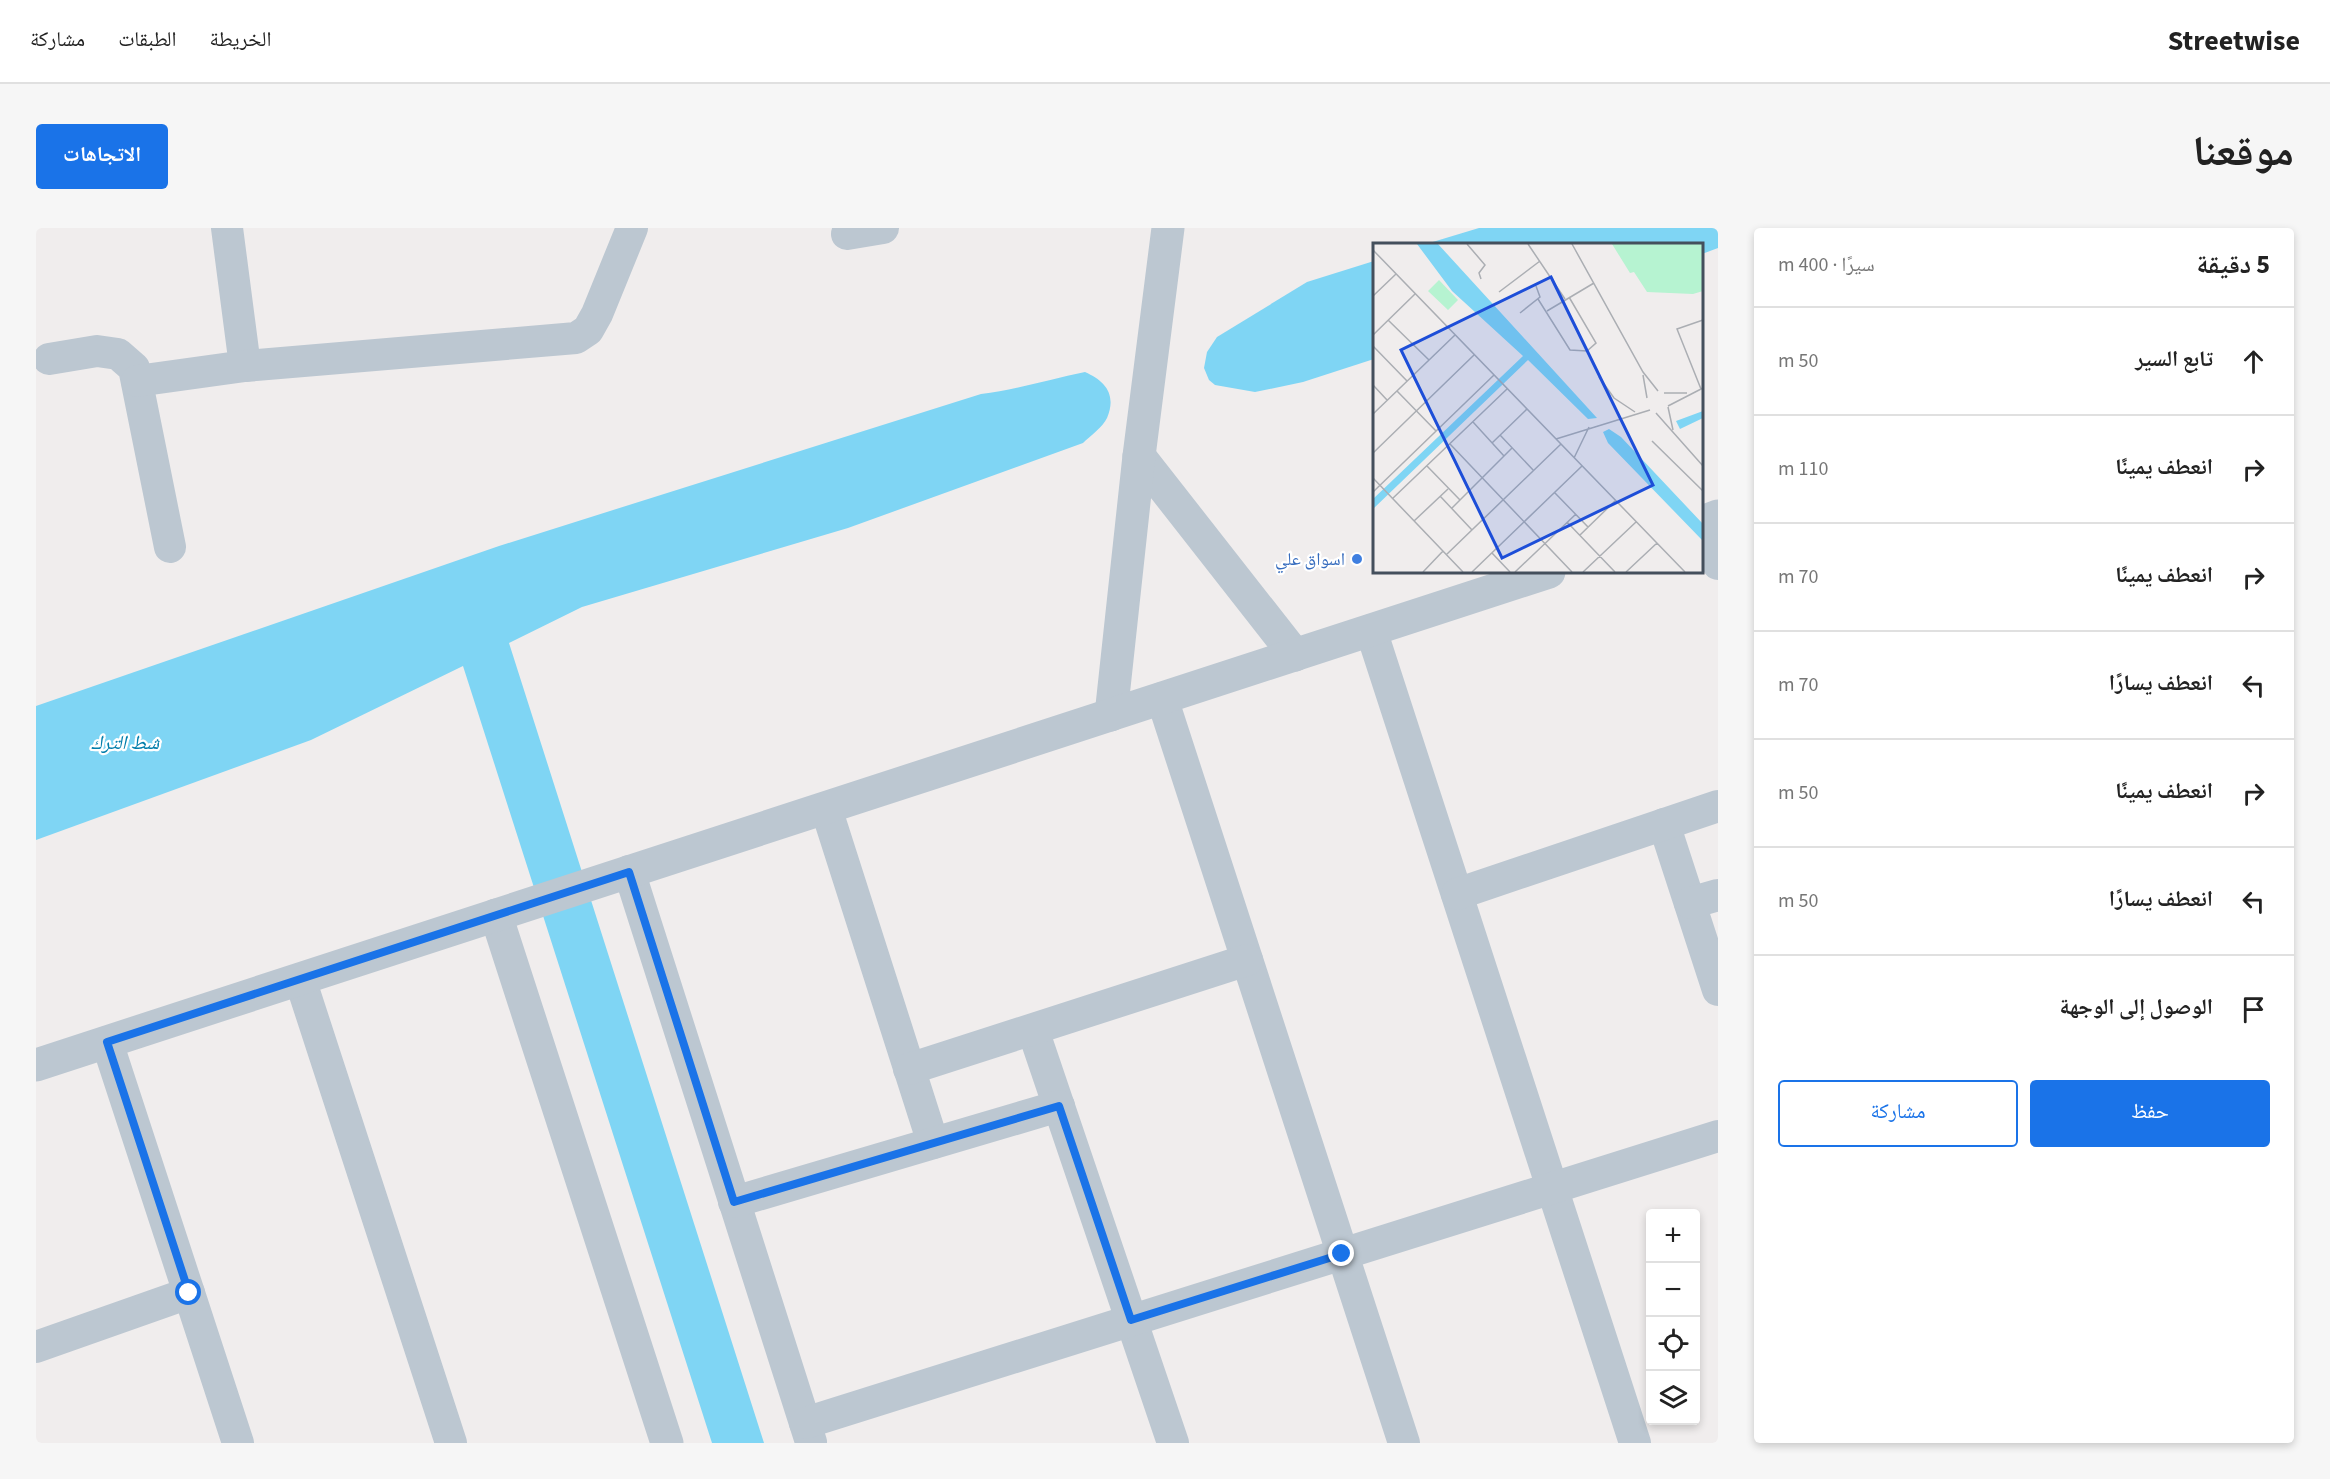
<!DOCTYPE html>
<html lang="ar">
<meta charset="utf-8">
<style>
:root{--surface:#fff;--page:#f6f6f6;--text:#222;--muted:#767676;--line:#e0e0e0;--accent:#1a73e8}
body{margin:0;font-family:"Source Sans 3","Noto Naskh Arabic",sans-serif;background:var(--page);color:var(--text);direction:rtl}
.controls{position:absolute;right:18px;bottom:18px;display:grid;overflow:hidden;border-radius:6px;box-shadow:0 3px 9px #0003}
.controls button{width:54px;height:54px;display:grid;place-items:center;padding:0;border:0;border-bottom:2px solid var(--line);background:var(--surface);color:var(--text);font:30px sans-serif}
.stop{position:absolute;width:18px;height:18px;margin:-14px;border:4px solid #1a73e8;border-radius:50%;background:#fff}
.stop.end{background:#1a73e8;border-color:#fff;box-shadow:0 2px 6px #0008}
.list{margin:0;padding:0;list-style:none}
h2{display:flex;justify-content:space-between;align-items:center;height:78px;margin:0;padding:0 24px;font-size:26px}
h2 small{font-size:20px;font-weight:400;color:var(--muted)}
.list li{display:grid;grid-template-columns:39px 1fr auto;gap:18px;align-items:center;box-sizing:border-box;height:108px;padding:0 24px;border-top:2px solid var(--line)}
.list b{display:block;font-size:22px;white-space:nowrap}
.list em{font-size:20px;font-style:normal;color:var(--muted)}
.actions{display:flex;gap:12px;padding:18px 24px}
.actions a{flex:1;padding:14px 0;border:2px solid var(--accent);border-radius:6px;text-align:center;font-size:21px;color:var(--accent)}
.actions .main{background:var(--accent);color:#fff}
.icon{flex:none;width:33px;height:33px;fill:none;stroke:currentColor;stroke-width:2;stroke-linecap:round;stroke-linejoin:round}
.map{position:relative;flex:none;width:1682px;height:1215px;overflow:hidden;direction:ltr;border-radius:6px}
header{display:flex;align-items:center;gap:36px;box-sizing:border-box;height:84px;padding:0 30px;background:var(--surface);border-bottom:2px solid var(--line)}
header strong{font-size:28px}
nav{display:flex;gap:33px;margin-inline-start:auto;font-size:21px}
.intro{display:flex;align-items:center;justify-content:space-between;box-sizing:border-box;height:144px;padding:0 36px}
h1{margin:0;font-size:42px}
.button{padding:15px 27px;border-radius:6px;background:var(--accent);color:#fff;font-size:21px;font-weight:700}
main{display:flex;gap:36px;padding:0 36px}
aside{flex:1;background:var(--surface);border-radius:6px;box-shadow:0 3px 9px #0003}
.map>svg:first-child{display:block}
.water{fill:#7fd5f4}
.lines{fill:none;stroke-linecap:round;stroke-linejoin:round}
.minor{stroke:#bcc7d1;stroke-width:32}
.tertiary{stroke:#bcc7d1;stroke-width:33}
.route{stroke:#1a73e8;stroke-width:8}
.shop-dot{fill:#3f7fe0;stroke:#fff;stroke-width:2}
.labels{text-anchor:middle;stroke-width:4.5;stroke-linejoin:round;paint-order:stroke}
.shop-label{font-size:18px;fill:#366cbe;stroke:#fff;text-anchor:end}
.water-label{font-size:20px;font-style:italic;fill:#017dab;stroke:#fff}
.inset-road{fill:none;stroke:#abaeb3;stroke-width:1.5}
.view{fill:#1d4ed8;fill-opacity:0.15;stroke:#1d4ed8;stroke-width:3}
.inset-edge{fill:none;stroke:#444f5c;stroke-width:3}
</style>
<header>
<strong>Streetwise</strong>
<nav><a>الخريطة</a><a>الطبقات</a><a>مشاركة</a></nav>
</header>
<div class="intro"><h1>موقعنا</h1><a class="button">الاتجاهات</a></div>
<main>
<aside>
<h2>5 دقيقة<small>سيرًا · 400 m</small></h2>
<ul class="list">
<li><svg class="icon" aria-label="ahead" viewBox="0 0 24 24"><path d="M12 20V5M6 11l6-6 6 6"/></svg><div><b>تابع السير</b></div><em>50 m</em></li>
<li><svg class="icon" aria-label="right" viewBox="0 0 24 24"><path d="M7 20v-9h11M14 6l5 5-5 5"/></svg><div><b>انعطف يمينًا</b></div><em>110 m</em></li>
<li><svg class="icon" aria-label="right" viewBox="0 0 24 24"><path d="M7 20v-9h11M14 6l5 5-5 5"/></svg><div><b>انعطف يمينًا</b></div><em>70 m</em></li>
<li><svg class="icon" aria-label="left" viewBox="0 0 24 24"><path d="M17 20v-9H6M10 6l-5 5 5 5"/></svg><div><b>انعطف يسارًا</b></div><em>70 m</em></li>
<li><svg class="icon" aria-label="right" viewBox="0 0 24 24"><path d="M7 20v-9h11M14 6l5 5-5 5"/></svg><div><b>انعطف يمينًا</b></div><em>50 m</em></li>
<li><svg class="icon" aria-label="left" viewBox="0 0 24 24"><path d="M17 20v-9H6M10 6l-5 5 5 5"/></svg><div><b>انعطف يسارًا</b></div><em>50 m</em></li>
<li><svg class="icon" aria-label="arrive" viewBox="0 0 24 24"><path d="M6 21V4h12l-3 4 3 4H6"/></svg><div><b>الوصول إلى الوجهة</b></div></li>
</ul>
<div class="actions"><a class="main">حفظ</a><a>مشاركة</a></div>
</aside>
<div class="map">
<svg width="1682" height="1215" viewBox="0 0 1682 1215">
<rect width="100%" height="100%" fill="#f0eded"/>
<!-- water -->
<g class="water">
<polygon points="1443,0 1682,0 1682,20 1666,26 1666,16 1390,16"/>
<polygon points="1338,33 1338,131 1267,154 1219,164 1179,157 1173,152 1168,140 1171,124 1181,109 1271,54"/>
<path d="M1049,144C1069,153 1081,166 1071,190C1067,199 1054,208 1047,215L812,300L546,379L473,415L728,1215H676L427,438L275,512L0,612V478L463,318L945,166C980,162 1014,151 1049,144Z"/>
</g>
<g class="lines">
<!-- minor -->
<g class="minor">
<polyline points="191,0 209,138"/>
<polyline points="811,6 847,0"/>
<polyline points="13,131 61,123 82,126 98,140 134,319"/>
<polyline points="101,153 209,138 540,110 552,102 561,86 596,0"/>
<polyline points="1668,293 1682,336"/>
<polyline points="1335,402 1599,1215"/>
<polyline points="1126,470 1368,1215"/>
<polyline points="790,580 897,915"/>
<polyline points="1628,596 1682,762"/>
<polyline points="593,643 775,1214"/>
<polyline points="1421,666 1682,578"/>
<polyline points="1654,675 1682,667"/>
<polyline points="264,751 415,1215"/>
<polyline points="997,802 1137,1215"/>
<polyline points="71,814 202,1215"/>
<polyline points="873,841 1211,732"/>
<polyline points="698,974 1023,878"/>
<polyline points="0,1119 153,1065"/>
<polyline points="769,1195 1682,908"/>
</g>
<!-- tertiary -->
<g class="tertiary">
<polyline points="1103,228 1259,427"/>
<polyline points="1666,294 1682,288"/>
<polyline points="1075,487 1103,228 1132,0"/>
<polyline points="460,687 631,1215"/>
<polyline points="0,837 1513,344"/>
</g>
</g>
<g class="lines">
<!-- route -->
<polyline class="route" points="153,1065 71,814 593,644 698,974 1023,878 1095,1092 1306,1026"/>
</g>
<!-- markers -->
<circle class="shop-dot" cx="1321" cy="331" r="6"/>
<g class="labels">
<!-- shop labels -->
<g class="shop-label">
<text x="1309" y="337">اسواق علي</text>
</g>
<!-- water labels -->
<g class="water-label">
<text x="89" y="521">شط الترك</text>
</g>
</g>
<!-- overview -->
<g transform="translate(1337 15)">
<rect width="330" height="330" fill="#f0eded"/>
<path d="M239,1H330V48L320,51L274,49L261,29L257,30ZM66,37L85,57L75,67L55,48Z" fill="#b6f3d1"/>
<path d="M44,1H65L224,175L215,176L155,117L0,266V256L150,113L79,48ZM330,168V175L307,186L303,178ZM236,186L248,194L330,281V298L235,200L230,189Z" fill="#7fd5f4"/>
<path class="inset-road" d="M94,1L112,22L106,30L108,36M155,1L192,56M199,1L270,129L285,148M0,7L312,329M126,49L167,18M0,53L23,31M165,56L197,107L214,108L223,100L196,54M174,68L221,40M147,70L167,54L163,43M15,77L56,117M0,92L42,51M0,103L34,138M270,132L274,155M226,134L241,155L262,169M0,142L14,157M328,146L304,86L330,77M24,148L63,188M291,150H314M295,163L330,145M295,164L300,187M283,170L330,223M0,171L82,92M100,179L131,213M127,192L161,228M183,196L277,167M279,198L330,248M119,200L154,166M77,201L199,329M0,210L101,112M201,215L216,184M54,223L87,257M0,235L90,329M0,249L121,132M182,250L215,284M67,253L99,287M19,256L134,146M79,265L139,205M41,278L75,246M194,279L242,329M207,292L242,258M119,310L137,329M73,312L188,201M50,329L70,308M99,329L209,223M142,329L203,271M210,329L263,279M253,329L284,300"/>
<path class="view" d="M178,34L280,242L129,315L28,107Z"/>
<rect width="330" height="330" class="inset-edge"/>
</g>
</svg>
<div class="controls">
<button>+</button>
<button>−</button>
<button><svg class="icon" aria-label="locate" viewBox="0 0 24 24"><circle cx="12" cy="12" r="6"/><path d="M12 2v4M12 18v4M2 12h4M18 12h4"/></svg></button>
<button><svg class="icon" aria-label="layers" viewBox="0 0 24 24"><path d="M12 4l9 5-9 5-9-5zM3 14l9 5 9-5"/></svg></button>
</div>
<div class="stop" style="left:153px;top:1065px"></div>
<div class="stop end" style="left:1306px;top:1026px"></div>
</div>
</main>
